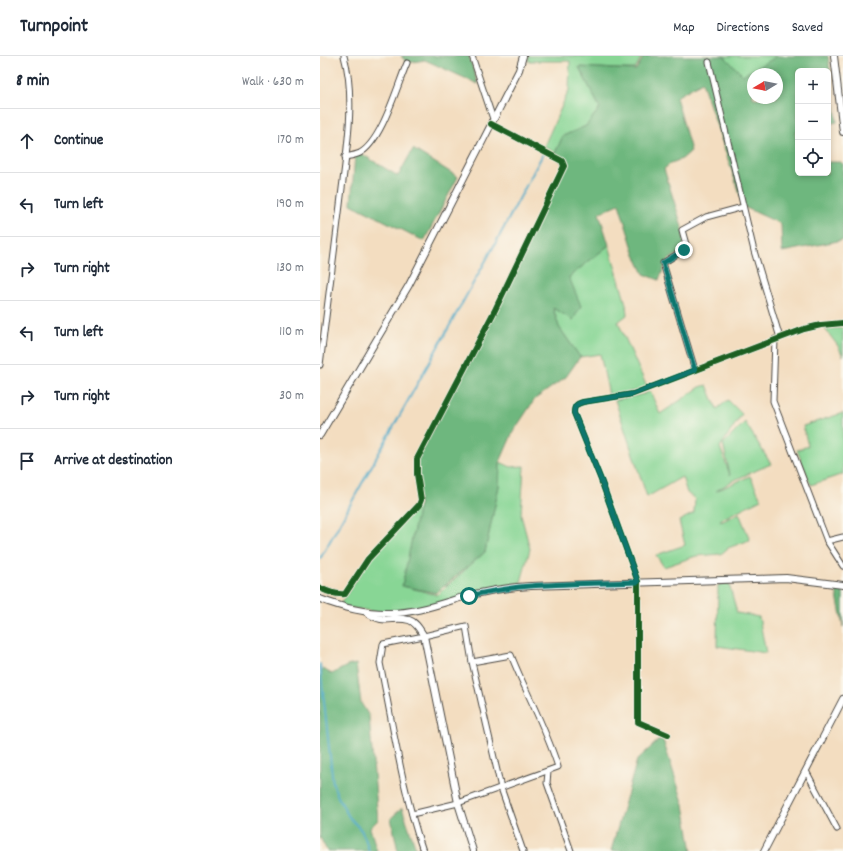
<!DOCTYPE html>
<meta charset="utf-8">
<style>
:root{--surface:#fff;--page:#f2f2f3;--text:#1f2937;--muted:#747a83;--line:#e0e1e3}
body{margin:0;font-family:Dekko,sans-serif;background:var(--page);color:var(--text)}
.controls{position:absolute;right:12px;top:12px;display:grid;overflow:hidden;border-radius:6px;box-shadow:0 2px 6px #0003}
.controls button{width:36px;height:36px;display:grid;place-items:center;padding:0;border:0;border-bottom:1px solid var(--line);background:var(--surface);color:var(--text);font:20px sans-serif}
.compass{position:absolute;left:427px;top:12px;width:36px;height:36px;border-radius:50%;background:var(--surface);box-shadow:0 2px 6px #0003;rotate:260deg}
.stop{position:absolute;width:12px;height:12px;margin:-9px;border:3px solid #0f766e;border-radius:50%;background:#fff}
.stop.end{background:#0f766e;border-color:#fff;box-shadow:0 1px 4px #0008}
.list{margin:0;padding:0;list-style:none}
h2{display:flex;justify-content:space-between;align-items:center;height:52px;margin:0;padding:0 16px;font-size:17px}
h2 small{font-size:13px;font-weight:400;color:var(--muted)}
.list li{display:grid;grid-template-columns:26px 1fr auto;gap:12px;align-items:center;box-sizing:border-box;height:64px;padding:0 16px;border-top:1px solid var(--line)}
.list b{display:block;font-size:15px;white-space:nowrap}
.list em{font-size:13px;font-style:normal;color:var(--muted)}
.icon{flex:none;width:22px;height:22px;fill:none;stroke:currentColor;stroke-width:2;stroke-linecap:round;stroke-linejoin:round}
.map{position:relative;flex:none;width:523px;height:795px;overflow:hidden}
header{display:flex;align-items:center;gap:24px;box-sizing:border-box;height:56px;padding:0 20px;background:var(--surface);border-bottom:1px solid var(--line)}
header strong{font-size:19px}
nav{display:flex;gap:22px;margin-inline-start:auto;font-size:14px}
main{display:flex}
aside{flex:1;background:var(--surface)}
.map>svg:first-child{display:block}
.green{fill:#88d695;stroke:#5a8060}
.forest{fill:#6eb77e;stroke:#4c7154;fill-rule:evenodd}
.lines{fill:none;stroke-linecap:round;stroke-linejoin:round}
.stream{stroke:#47a7c6;stroke-width:2}
.minor-casing{stroke:#494641;stroke-width:7}
.tertiary-casing{stroke:#494641;stroke-width:8}
.minor{stroke:#fff;stroke-width:5}
.tertiary{stroke:#fff;stroke-width:6}
.cycleway-casing{stroke:#fbf7ec;stroke-width:8}
.cycleway{stroke:#1b5e20;stroke-width:6}
.route{stroke:#0f766e;stroke-width:5}
</style>
<header>
<strong>Turnpoint</strong>
<nav><a>Map</a><a>Directions</a><a>Saved</a></nav>
</header>
<main>
<aside>
<h2>8 min<small>Walk · 630 m</small></h2>
<ul class="list">
<li><svg class="icon" aria-label="ahead" viewBox="0 0 24 24"><path d="M12 20V5M6 11l6-6 6 6"/></svg><div><b>Continue</b></div><em>170 m</em></li>
<li><svg class="icon" aria-label="left" viewBox="0 0 24 24"><path d="M17 20v-9H6M10 6l-5 5 5 5"/></svg><div><b>Turn left</b></div><em>190 m</em></li>
<li><svg class="icon" aria-label="right" viewBox="0 0 24 24"><path d="M7 20v-9h11M14 6l5 5-5 5"/></svg><div><b>Turn right</b></div><em>130 m</em></li>
<li><svg class="icon" aria-label="left" viewBox="0 0 24 24"><path d="M17 20v-9H6M10 6l-5 5 5 5"/></svg><div><b>Turn left</b></div><em>110 m</em></li>
<li><svg class="icon" aria-label="right" viewBox="0 0 24 24"><path d="M7 20v-9h11M14 6l5 5-5 5"/></svg><div><b>Turn right</b></div><em>30 m</em></li>
<li><svg class="icon" aria-label="arrive" viewBox="0 0 24 24"><path d="M6 21V4h12l-3 4 3 4H6"/></svg><div><b>Arrive at destination</b></div></li>
</ul>
</aside>
<div class="map">
<svg width="523" height="795" viewBox="0 0 523 795">
<rect width="100%" height="100%" fill="#fbf7ec"/>
<filter id="ink" filterUnits="userSpaceOnUse"><feTurbulence type="fractalNoise" baseFrequency=".025" numOctaves="2"/><feDisplacementMap in="SourceGraphic" scale="8" xChannelSelector="R" yChannelSelector="G"/><feConvolveMatrix kernelMatrix="1 2 1 2 8 2 1 2 1" color-interpolation-filters="sRGB"/></filter>
<filter id="wash" filterUnits="userSpaceOnUse"><feTurbulence type="fractalNoise" baseFrequency=".012" numOctaves="4" result="noise"/><feDisplacementMap in="SourceGraphic" scale="16" xChannelSelector="R" yChannelSelector="G"/><feGaussianBlur stdDeviation="0.9" result="paint"/><feColorMatrix in="noise" values="0 0 0 0 0 0 0 0 0 0 0 0 0 0 0 0 0 1.4 0 .05"/><feComposite in="paint" operator="in"/></filter>
<g filter="url(#wash)">
<rect width="100%" height="100%" fill="#f3ddc0"/>
<!-- green -->
<g class="green">
<polygon points="208,0 322,0 315,13 298,13 259,11 280,52 266,70 243,80 235,97 224,90 249,34 250,5 208,5"/>
<polygon points="404,0 458,0 425,21"/>
<polygon points="289,189 306,248 307,259 298,266 327,331 317,335 289,339 280,298 260,301 239,271 233,251 253,264 249,221"/>
<polygon points="523,272 523,300 518,290 505,273"/>
<polygon points="387,329 397,353 408,344 422,358 400,391 410,419 403,388 425,366 451,408 412,425 396,435 430,420 441,443 400,464 401,466 419,457 430,484 408,492 401,498 376,500 344,511 336,499 365,489 359,465 374,457 375,443 367,437 362,421 327,441 295,344 324,338 330,335 340,358 380,331"/>
<polygon points="523,357 523,418 491,429 477,394 488,390 483,370"/>
<polygon points="180,406 191,411 204,410 201,459 210,493 201,526 97,554 63,557 19,550 52,499 99,449 83,530 117,539 165,496 179,430"/>
<polygon points="409,527 417,557 439,561 446,597 397,590 398,529"/>
</g>
<!-- forest -->
<g class="forest">
<polygon points="81,0 149,0 158,28 105,4 87,7"/>
<path d="M324,0H404L423,19L458,0H508L517,66L508,68V15H478V75L475,76L478,95V117H508V106H521L523,108V184L462,196L461,168L424,151L382,26L356,41L371,95L362,103L351,107L344,113L363,174L364,194L347,205L339,224L324,218L315,199L299,148L279,157L289,189L249,221L261,250L253,264L233,252L239,271L260,301L246,321L215,343L193,376L180,406L179,430L165,496L116,537L82,530L99,449L97,403L162,279L244,110L235,97L243,80L266,70L280,52L259,11L316,14ZM433,18H457V42H433Z"/>
<polygon points="93,93 138,121 104,185 31,148 35,99 40,97 78,120"/>
<polygon points="516,534 523,535 523,571 523,570"/>
<polygon points="36,608 41,647 49,660 58,764 50,772 57,795 7,795 0,781 0,621 3,613 12,618 27,610"/>
<polygon points="342,681 364,749 372,795 291,795 317,704"/>
<polygon points="82,752 97,795 78,795 71,762"/>
</g>
<g class="lines">
<!-- stream -->
<g class="stream">
<polyline points="0,503 180,179 223,98"/>
<polyline points="0,608 13,728 18,741 29,761 41,774 45,782 49,795"/>
</g>
</g>
</g>
<g filter="url(#ink)">
<g class="lines">
<defs>
<g id="minor">
<polyline points="152,0 173,63"/>
<polyline points="389,6 434,195 460,282"/>
<path d="M25,101C30,100 36,99 40,97C62,85 77,30 87,7"/>
<polyline points="455,283 453,345 507,485 523,510"/>
<path d="M0,309C7,256 13,202 20,149C25,103 37,45 24,0"/>
<polyline points="375,314 343,207 367,192 362,174 386,161 423,151"/>
<polyline points="507,485 523,481"/>
<path d="M0,532C8,536 16,539 25,538L48,503L99,449L101,444L97,418V403L174,256L244,110L242,105L171,68"/>
<path d="M348,679L318,666V526L281,424L254,357C254,350 256,348 263,346L313,338L484,273L501,269L523,267"/>
<polyline points="486,715 517,773"/>
<polyline points="228,716 227,727 251,795"/>
<path d="M92,758L138,747L238,711C226,672 206,637 191,599L152,606"/>
<path d="M103,795C82,734 73,669 60,607L63,588L104,580L146,570L152,606L181,732L203,795"/>
</g>
<g id="tertiary">
<polyline points="514,0 523,76"/>
<polyline points="0,379 89,229 199,14 203,0"/>
<path d="M0,543C21,551 43,557 66,557C95,558 122,547 150,539C170,534 190,531 211,530L466,522L523,529"/>
<path d="M46,556C66,570 71,559 89,564C96,566 100,574 104,580L138,747L153,795"/>
<polyline points="444,795 523,643"/>
</g>
</defs>
<!-- minor casing -->
<use href="#minor" class="minor-casing"/>
<!-- tertiary casing -->
<use href="#tertiary" class="tertiary-casing"/>
<!-- minor -->
<use href="#minor" class="minor"/>
<!-- tertiary -->
<use href="#tertiary" class="tertiary"/>
<defs>
<g id="cycleway">
<path d="M0,532C8,536 16,539 25,538L48,503L99,449L101,444L97,418V403L174,256L244,110L242,105L171,68"/>
<path d="M348,679L318,666V526L281,424L254,357C254,350 256,348 263,346L313,338L484,273L501,269L523,267"/>
</g>
</defs>
<!-- cycleway casing -->
<use href="#cycleway" class="cycleway-casing"/>
<!-- cycleway -->
<use href="#cycleway" class="cycleway"/>
</g>
</g>
<g class="lines" filter="url(#ink)">
<!-- route -->
<path class="route" d="M149,540C204,526 261,528 318,526L281,424L254,357C254,350 256,348 263,346L313,338L375,314L343,207L364,194"/>
</g>
</svg>
<div class="controls">
<button>+</button>
<button>−</button>
<button><svg class="icon" aria-label="locate" viewBox="0 0 24 24"><circle cx="12" cy="12" r="6"/><path d="M12 2v4M12 18v4M2 12h4M18 12h4"/></svg></button>
</div>
<svg class="compass" viewBox="-18 -18 36 36"><path d="M0-13l5 13h-10z" fill="#e53935"/><path d="M0 13l5-13h-10z" fill="#747a83"/></svg>
<div class="stop" style="left:149px;top:540px"></div>
<div class="stop end" style="left:364px;top:194px"></div>
</div>
</main>
